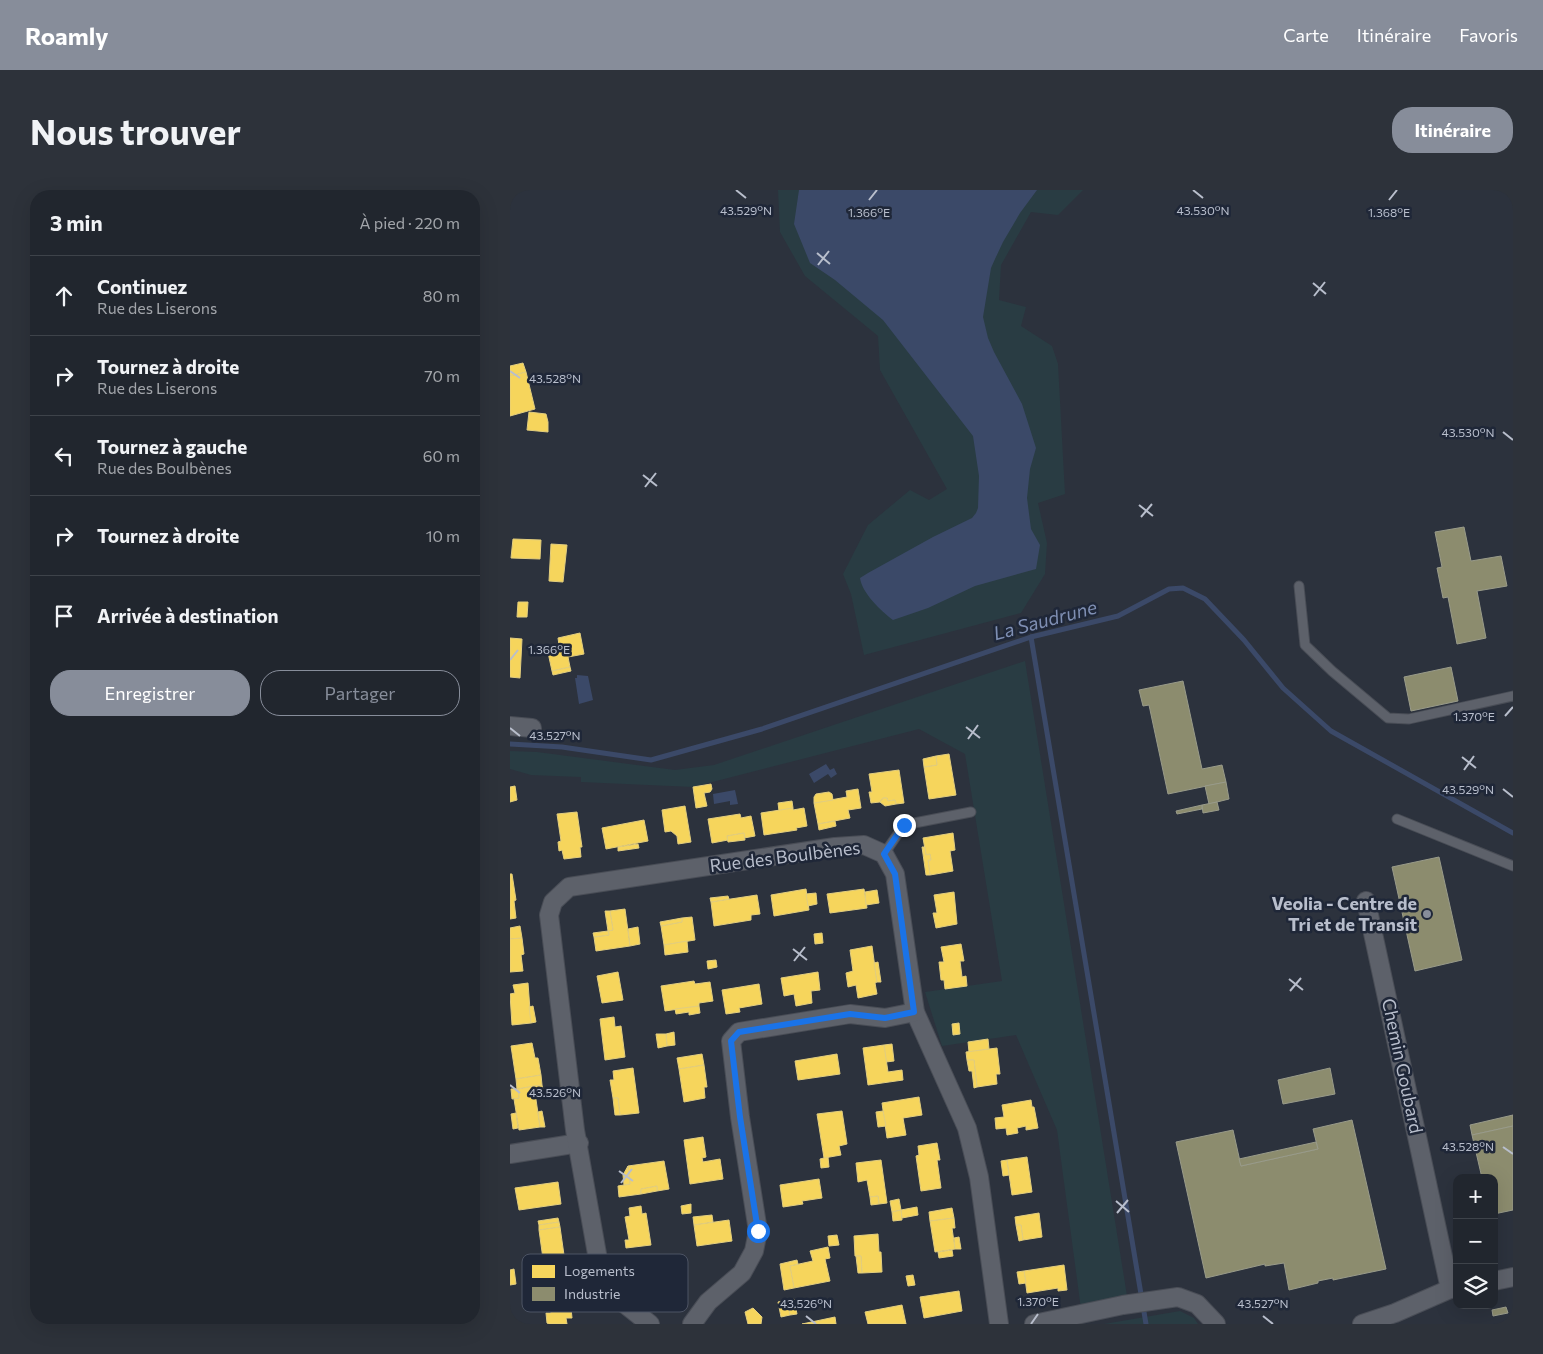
<!DOCTYPE html>
<html lang="fr">
<meta charset="utf-8">
<style>
:root{--surface:#21262e;--page:#2d323a;--text:#f1f3f6;--muted:#a2a5aa;--line:#3e434a;--accent:#878d9a}
body{margin:0;font-family:Commissioner,sans-serif;background:var(--page);color:var(--text)}
.controls{position:absolute;right:15px;bottom:15px;display:grid;overflow:hidden;border-radius:10px;box-shadow:0 5px 20px #0002}
.controls button{width:45px;height:45px;display:grid;place-items:center;padding:0;border:0;border-bottom:1px solid var(--line);background:var(--surface);color:var(--text);font:25px sans-serif}
.stop{position:absolute;width:15px;height:15px;margin:-11px;border:4px solid #1a73e8;border-radius:50%;background:#fff}
.stop.end{background:#1a73e8;border-color:#fff;box-shadow:0 1px 5px #0008}
.list{margin:0;padding:0;list-style:none}
h2{display:flex;justify-content:space-between;align-items:center;height:65px;margin:0;padding:0 20px;font-size:21px}
h2 small{font-size:16px;font-weight:400;color:var(--muted)}
.list li{display:grid;grid-template-columns:32px 1fr auto;gap:15px;align-items:center;box-sizing:border-box;height:80px;padding:0 20px;border-top:1px solid var(--line)}
.list b{display:block;font-size:19px;white-space:nowrap}
.list p{margin:0;font-size:16px;white-space:nowrap;color:var(--muted)}
.list em{font-size:16px;font-style:normal;color:var(--muted)}
.actions{display:flex;gap:10px;padding:15px 20px}
.actions a{flex:1;padding:11px 0;border:1px solid var(--accent);border-radius:20px;text-align:center;font-size:18px;color:var(--accent)}
.actions .main{background:var(--accent);color:#fff}
.icon{flex:none;width:28px;height:28px;fill:none;stroke:currentColor;stroke-width:2;stroke-linecap:round;stroke-linejoin:round}
.map{position:relative;flex:none;width:1003px;height:1134px;overflow:hidden;border-radius:20px}
header{display:flex;align-items:center;gap:30px;box-sizing:border-box;height:70px;padding:0 25px;background:var(--accent);color:#fff}
header strong{font-size:24px}
nav{display:flex;gap:28px;margin-inline-start:auto;font-size:18px}
.intro{display:flex;align-items:center;justify-content:space-between;box-sizing:border-box;height:120px;padding:0 30px}
h1{margin:0;font-size:35px}
.button{padding:12px 22px;border-radius:20px;background:var(--accent);color:#fff;font-size:18px;font-weight:700}
main{display:flex;gap:30px;padding:0 30px}
aside{flex:1;background:var(--surface);border-radius:20px;box-shadow:0 5px 20px #0002}
.map>svg:first-child{display:block}
.green{fill:#293c43}
.water{fill:#3b4968}
.homes{fill:#f6d55c;stroke:#e3ce7e}
.industry{fill:#8c8c6e;stroke:#999b8a}
.lines{fill:none;stroke-linecap:round;stroke-linejoin:round}
.stream{stroke:#3b4968;stroke-width:5}
.service-casing{stroke:#494d56;stroke-width:11}
.minor-casing{stroke:#494d56;stroke-width:20}
.service{stroke:#5d616a;stroke-width:9}
.minor{stroke:#5d616a;stroke-width:18}
.route{stroke:#1a73e8;stroke-width:6}
.ticks{fill:none;stroke:#b8becc;stroke-width:2}
.poi-dot{fill:#878d9a;stroke:#1f2738;stroke-width:2}
.labels{text-anchor:middle;stroke-width:5;stroke-linejoin:round;paint-order:stroke}
.street-label{font-size:18px;fill:#b8becc;stroke:#1f2738}
.poi-label{font-size:18px;font-weight:bold;fill:#b8becc;stroke:#1f2738;text-anchor:end}
.water-label{font-size:19px;font-style:italic;fill:#7f8fb3;stroke:#1f2738}
.key{fill:#1f2738;stroke:#4d5464;stroke-width:1}
.key-label{font-size:14px;fill:#b8becc}
.ticks-label{font-size:12px;text-anchor:middle;fill:#b8becc;stroke:#1f2738;stroke-width:5;stroke-linejoin:round;paint-order:stroke}
</style>
<header>
<strong>Roamly</strong>
<nav><a>Carte</a><a>Itinéraire</a><a>Favoris</a></nav>
</header>
<div class="intro"><h1>Nous trouver</h1><a class="button">Itinéraire</a></div>
<main>
<aside>
<h2>3 min<small>À pied · 220 m</small></h2>
<ul class="list">
<li><svg class="icon" aria-label="ahead" viewBox="0 0 24 24"><path d="M12 20V5M6 11l6-6 6 6"/></svg><div><b>Continuez</b><p>Rue des Liserons</p></div><em>80 m</em></li>
<li><svg class="icon" aria-label="right" viewBox="0 0 24 24"><path d="M7 20v-9h11M14 6l5 5-5 5"/></svg><div><b>Tournez à droite</b><p>Rue des Liserons</p></div><em>70 m</em></li>
<li><svg class="icon" aria-label="left" viewBox="0 0 24 24"><path d="M17 20v-9H6M10 6l-5 5 5 5"/></svg><div><b>Tournez à gauche</b><p>Rue des Boulbènes</p></div><em>60 m</em></li>
<li><svg class="icon" aria-label="right" viewBox="0 0 24 24"><path d="M7 20v-9h11M14 6l5 5-5 5"/></svg><div><b>Tournez à droite</b></div><em>10 m</em></li>
<li><svg class="icon" aria-label="arrive" viewBox="0 0 24 24"><path d="M6 21V4h12l-3 4 3 4H6"/></svg><div><b>Arrivée à destination</b></div></li>
</ul>
<div class="actions"><a class="main">Enregistrer</a><a>Partager</a></div>
</aside>
<div class="map">
<svg width="1003" height="1134" viewBox="0 0 1003 1134">
<rect width="100%" height="100%" fill="#2c323d"/>
<!-- green -->
<g class="green">
<polygon points="268,0 573,0 548,25 521,22 491,75 489,110 516,117 511,136 542,156 548,174 555,304 528,313 537,353 535,384 511,423 354,465 341,404 333,384 358,335 400,300 419,310 437,299 370,180 368,146 295,86 270,42"/>
<polygon points="515,471 618,1112 571,1119 547,940 506,845 432,856 415,802 492,791 455,564 409,539 183,597 71,592 71,587 21,585 0,579 0,561 27,562 165,580 204,575"/>
<polygon points="670,1121 684,1128 688,1134 594,1134"/>
</g>
<!-- water -->
<g class="water">
<path d="M289,0H527L510,23L493,52L485,69L481,78L473,127L478,148L484,162L512,214L526,258L520,279L517,308L521,339L530,355L526,379L465,396L418,418L383,430C371,421 352,403 350,388L358,383L423,347L462,328L466,323L468,318L469,286L463,246L373,130L325,90L300,73L284,34Z"/>
<polygon points="67,485 78,486 83,510 69,514 65,488 67,488"/>
<polygon points="316,574 320,580 324,578 327,584 321,588 318,584 304,593 299,584"/>
<polygon points="225,600 228,614 220,615 220,611 204,614 203,604"/>
</g>
<!-- homes -->
<g class="homes">
<polygon points="13,173 16,182 0,186 0,176"/>
<polygon points="16,182 25,219 0,226 0,186"/>
<polygon points="19,222 36,224 38,232 38,242 17,240"/>
<polygon points="3,349 31,350 30,369 1,368"/>
<polygon points="41,354 57,355 53,392 39,391"/>
<polygon points="8,412 18,412 17,427 7,427"/>
<polygon points="70,443 74,464 58,467 60,477 42,481 37,458 49,455 48,448"/>
<polygon points="0,448 12,449 10,488 0,487"/>
<polygon points="60,477 61,481 43,485 42,481"/>
<polygon points="439,564 446,605 419,609 414,577 427,575 426,566"/>
<polygon points="426,566 427,575 414,577 413,569"/>
<polygon points="389,580 394,613 386,614 385,610 378,611 377,608 373,608 370,612 361,613 359,602 362,602 359,584"/>
<polygon points="201,594 202,599 200,602 194,603 197,616 186,618 183,597"/>
<polygon points="5,596 7,610 0,612 0,597"/>
<polygon points="348,599 351,618 338,620 340,628 308,634 304,613 337,607 336,601"/>
<polygon points="319,602 322,604 323,610 304,613 304,607 306,604"/>
<polygon points="373,608 377,608 378,611 385,610 386,614 375,616 370,612"/>
<polygon points="282,611 283,618 269,621 268,613"/>
<polygon points="175,616 181,652 168,654 167,646 161,641 155,642 152,620"/>
<polygon points="283,618 283,620 294,618 297,636 286,638 287,640 254,645 251,623"/>
<polygon points="67,622 72,657 70,657 71,667 54,669 52,660 49,661 48,652 51,651 47,624"/>
<polygon points="230,624 231,628 241,626 245,646 234,648 234,643 217,646 218,650 202,653 198,629"/>
<polygon points="134,630 138,651 96,659 92,638"/>
<polygon points="325,631 326,636 309,640 308,634"/>
<polygon points="234,643 235,650 218,652 217,646"/>
<polygon points="443,643 445,660 440,661 443,681 420,685 418,670 421,670 420,664 416,665 413,648"/>
<polygon points="128,654 129,658 108,661 108,657"/>
<polygon points="412,657 415,657 416,665 420,664 421,670 418,670 420,685 416,685"/>
<polygon points="0,684 2,684 6,710 4,711 6,728 0,729"/>
<polygon points="296,699 299,720 264,726 261,705"/>
<polygon points="354,699 357,718 320,723 317,704"/>
<polygon points="367,700 369,713 356,715 355,702"/>
<polygon points="444,702 447,734 426,738 423,723 427,723 424,705"/>
<polygon points="306,703 307,714 298,716 296,704"/>
<polygon points="247,705 250,724 241,725 241,730 204,736 201,712"/>
<polygon points="218,706 219,709 201,712 200,708"/>
<polygon points="115,719 120,756 86,761 84,747 99,745 98,741 103,740 100,721"/>
<polygon points="95,721 100,721 103,740 98,741"/>
<polygon points="182,727 185,750 154,755 151,736 172,732 172,728"/>
<polygon points="172,728 172,732 151,736 150,732"/>
<polygon points="10,736 12,748 0,749 0,738"/>
<polygon points="128,737 130,754 120,756 118,739"/>
<polygon points="98,741 99,745 84,747 83,743"/>
<polygon points="312,743 313,753 305,754 304,744"/>
<polygon points="12,748 14,764 11,765 13,781 0,782 0,749"/>
<polygon points="177,751 178,762 155,765 154,755"/>
<polygon points="451,754 454,771 450,771 452,787 456,786 457,796 435,799 434,790 431,790 429,772 434,772 431,757"/>
<polygon points="362,756 367,792 365,793 367,804 348,808 346,795 338,797 336,783 343,781 340,760"/>
<polygon points="206,770 207,777 198,779 197,771"/>
<polygon points="368,772 371,792 367,792 364,773"/>
<polygon points="108,782 113,810 92,813 87,786"/>
<polygon points="308,782 310,800 301,801 302,813 286,816 284,804 274,806 271,788"/>
<polygon points="184,791 185,794 200,792 203,811 189,813 189,816 155,821 151,796"/>
<polygon points="18,793 21,833 2,835 0,804 5,803 3,795"/>
<polygon points="249,794 252,814 229,818 230,822 216,824 212,800"/>
<polygon points="23,816 26,832 21,833 19,817"/>
<polygon points="189,816 190,823 179,825 179,822 166,824 165,819"/>
<polygon points="104,827 105,837 111,836 115,867 95,870 90,829"/>
<polygon points="449,833 450,844 443,845 442,834"/>
<polygon points="164,842 165,855 157,856 156,844"/>
<polygon points="146,844 156,844 157,856 148,858"/>
<polygon points="478,849 479,859 459,862 458,852"/>
<polygon points="22,853 25,868 28,868 31,885 6,889 1,856"/>
<polygon points="382,854 384,871 376,872 374,855"/>
<polygon points="374,855 378,882 392,880 393,890 358,895 353,858"/>
<polygon points="487,858 490,884 486,884 487,894 467,897 464,870 457,870 456,862"/>
<polygon points="192,864 194,875 169,879 167,868"/>
<polygon points="327,864 330,884 288,890 285,871"/>
<polygon points="457,870 464,870 467,897 464,898 462,881 459,881"/>
<polygon points="194,875 197,897 194,897 195,908 174,912 169,879"/>
<polygon points="123,878 129,923 110,925 108,908 103,908 100,890 104,890 103,881"/>
<polygon points="31,885 32,895 7,899 6,889"/>
<polygon points="32,895 34,906 25,908 24,896"/>
<polygon points="24,896 30,937 9,940 4,909 9,908 8,899"/>
<polygon points="1,899 8,899 9,908 2,909"/>
<polygon points="409,907 412,925 393,928 396,945 377,948 372,913"/>
<polygon points="103,908 108,908 110,925 105,925"/>
<polygon points="521,910 522,917 524,917 528,938 516,940 516,936 507,938 508,943 497,945 496,938 486,939 485,928 494,927 492,915"/>
<polygon points="32,921 35,937 30,937 28,922"/>
<polygon points="332,921 337,954 329,956 331,965 314,968 307,924"/>
<polygon points="373,921 376,936 368,937 366,922"/>
<polygon points="6,923 8,938 3,939 1,924"/>
<polygon points="193,947 196,967 192,968 193,972 210,969 213,989 180,994 174,950"/>
<polygon points="427,953 430,970 427,970 431,998 411,1001 406,966 409,965 408,956"/>
<polygon points="318,967 319,977 311,978 310,969"/>
<polygon points="517,967 522,1002 502,1005 497,970"/>
<polygon points="371,970 377,1013 369,1014 368,1006 360,1007 357,990 348,992 346,973"/>
<polygon points="497,970 499,985 493,986 491,971"/>
<polygon points="154,971 159,999 147,1001 147,996 131,999 131,1004 109,1007 108,996 120,994 118,976"/>
<polygon points="118,976 120,994 114,995 113,985"/>
<polygon points="309,989 312,1008 292,1011 293,1014 273,1017 270,995"/>
<polygon points="48,992 51,1014 9,1020 5,998"/>
<polygon points="147,996 147,1001 131,1004 131,999"/>
<polygon points="368,1006 369,1014 361,1015 360,1007"/>
<polygon points="389,1009 391,1020 382,1022 380,1011"/>
<polygon points="181,1014 181,1023 172,1024 171,1016"/>
<polygon points="131,1016 132,1024 136,1023 141,1055 116,1058 115,1050 119,1050 115,1027 120,1026 119,1018"/>
<polygon points="407,1017 408,1025 392,1028 391,1020"/>
<polygon points="442,1018 444,1028 420,1031 419,1022"/>
<polygon points="391,1020 392,1030 383,1031 382,1022"/>
<polygon points="529,1023 532,1047 513,1050 511,1035 506,1035 505,1027"/>
<polygon points="202,1025 203,1032 184,1035 183,1027"/>
<polygon points="48,1028 49,1032 29,1035 28,1031"/>
<polygon points="444,1028 445,1038 442,1038 445,1059 425,1062 420,1031"/>
<polygon points="219,1030 222,1051 187,1056 184,1035"/>
<polygon points="49,1032 50,1037 29,1040 29,1035"/>
<polygon points="506,1035 511,1035 513,1050 509,1051"/>
<polygon points="50,1037 55,1072 34,1076 29,1040"/>
<polygon points="368,1044 369,1062 371,1062 372,1082 352,1083 351,1066 345,1066 344,1046"/>
<polygon points="327,1045 329,1055 319,1056 318,1046"/>
<polygon points="449,1047 451,1059 445,1059 444,1048"/>
<polygon points="318,1057 320,1068 315,1069 320,1091 284,1098 280,1076 303,1071 300,1061"/>
<polygon points="442,1060 443,1066 429,1068 428,1062"/>
<polygon points="346,1066 351,1066 352,1083 348,1083"/>
<polygon points="287,1070 288,1074 280,1076 284,1098 274,1100 270,1074"/>
<polygon points="554,1075 557,1100 548,1101 548,1098 517,1103 514,1081"/>
<polygon points="4,1079 6,1094 0,1095 0,1080"/>
<polygon points="514,1081 516,1093 509,1094 507,1082"/>
<polygon points="403,1085 405,1095 398,1096 396,1086"/>
<polygon points="63,1094 66,1112 55,1113 56,1118 61,1118 62,1128 56,1128 57,1134 39,1134 37,1133 36,1123 41,1123 40,1116 37,1117 35,1098"/>
<polygon points="449,1101 452,1121 414,1128 410,1107"/>
<polygon points="284,1109 287,1124 280,1125 277,1110"/>
<polygon points="277,1110 280,1125 271,1127 268,1112"/>
<polygon points="392,1115 396,1134 358,1134 355,1122"/>
<polygon points="243,1118 252,1127 251,1134 238,1134 235,1122"/>
<polygon points="325,1127 326,1134 292,1134"/>
</g>
<!-- industry -->
<g class="industry">
<polygon points="954,337 961,371 991,366 997,396 967,401 976,448 947,454 938,407 933,408 927,378 932,377 925,342"/>
<polygon points="941,477 948,511 901,521 894,487"/>
<polygon points="673,491 692,579 712,575 716,592 658,604 639,515 633,516 629,500"/>
<polygon points="716,592 719,609 699,614 695,596"/>
<polygon points="707,612 709,620 693,623 692,615"/>
<polygon points="692,615 692,619 667,624 666,621"/>
<polygon points="929,667 952,770 905,781 882,677"/>
<polygon points="820,878 825,904 773,914 768,890"/>
<polygon points="1003,925 1003,936 962,945 960,935"/>
<polygon points="842,930 876,1079 823,1090 823,1088 808,1091 808,1093 779,1100 774,1073 755,1076 755,1074 696,1088 666,952 723,940 731,976 808,959 803,939"/>
<polygon points="1003,936 1003,1020 984,1024 984,988 972,988 962,945"/>
<polygon points="806,952 808,959 731,976 729,969"/>
<polygon points="996,1117 998,1123 983,1126 982,1120"/>
</g>
<g class="lines">
<!-- stream -->
<g class="stream">
<polyline points="521,447 636,1134"/>
<polyline points="0,554 52,557 141,570 252,539 521,447 608,426 659,399 673,398 695,409 734,450 773,498 821,541 1003,643"/>
</g>
<defs>
<g id="service">
<polyline points="789,396 795,455 822,481 878,528 899,529 1003,506"/>
<polyline points="887,629 1003,676"/>
<polyline points="374,664 394,635 461,622"/>
</g>
<g id="minor">
<polyline points="0,536 22,538"/>
<polyline points="856,711 940,1099"/>
<polyline points="0,964 69,953"/>
<polyline points="984,1091 1003,1087"/>
<polyline points="140,1134 111,1111 92,1092 65,940 39,725 43,712 59,697 325,657 354,655 374,664 385,684 405,822 457,938 469,987 489,1134"/>
<polyline points="182,1134 198,1112 232,1083 244,1061 248,1041 230,927 221,851 229,842 340,824 375,828 405,822"/>
<polyline points="524,1134 613,1115 668,1107 687,1114 706,1134"/>
<polyline points="852,1134 885,1123 940,1099 947,1098"/>
</g>
</defs>
<!-- service casing -->
<use href="#service" class="service-casing"/>
<!-- minor casing -->
<use href="#minor" class="minor-casing"/>
<!-- service -->
<use href="#service" class="service"/>
<!-- minor -->
<use href="#minor" class="minor"/>
</g>
<g class="lines">
<!-- route -->
<polyline class="route" points="248,1041 230,927 221,851 229,842 340,824 375,828 404,822 385,684 374,664 394,635"/>
</g>
<!-- ticks -->
<path class="ticks" d="M226,0L236,8M683,0L693,8M359,10L367,0M879,10L887,0M307,63L320,74M308,75L319,61M803,93L816,104M804,106L815,92M0,181L10,188M993,242L1003,250M133,285L147,296M135,297L146,283M629,315L643,326M631,327L642,314M0,470L8,460M995,526L1003,517M456,537L470,548M0,538L10,546M458,549L468,535M952,567L966,578M954,580L964,566M993,599L1003,607M283,759L297,770M284,771L295,757M779,789L793,800M780,801L791,788M0,895L10,903M993,957L1003,964M109,981L123,991M111,993L122,979M606,1011L619,1022M607,1023L618,1010M296,1126L306,1134M753,1126L763,1134M521,1134L528,1124"/>
<!-- markers -->
<circle class="poi-dot" cx="917" cy="724" r="5"/>
<g class="labels">
<!-- street labels -->
<g class="street-label">
<text transform="translate(275 667) rotate(-7)" y="6">Rue des Boulbènes</text>
<text transform="translate(892 876) rotate(78)" y="6">Chemin Goubard</text>
</g>
<!-- poi labels -->
<g class="poi-label">
<text x="907" y="720">Veolia - Centre de<tspan x="907" dy="21">Tri et de Transit</tspan></text>
</g>
<!-- water labels -->
<g class="water-label">
<text transform="translate(535 430) rotate(-15)" y="7">La Saudrune</text>
</g>
</g>
<!-- legend -->
<rect x="12" y="1064" width="166" height="58" rx="8" class="key"/>
<rect x="22" y="1075" width="23" height="13" fill="#f6d55c"/>
<rect x="22" y="1097" width="23" height="14" fill="#8c8c6e"/>
<g class="key-label">
<text x="54" y="1086">Logements</text>
<text x="54" y="1109">Industrie</text>
</g>
<g class="ticks-label">
<text x="236" y="25">43.529°N</text>
<text x="693" y="25">43.530°N</text>
<text x="359" y="27">1.366°E</text>
<text x="879" y="27">1.368°E</text>
<text x="45" y="193">43.528°N</text>
<text x="958" y="247">43.530°N</text>
<text x="39" y="464">1.366°E</text>
<text x="964" y="531">1.370°E</text>
<text x="45" y="550">43.527°N</text>
<text x="958" y="604">43.529°N</text>
<text x="45" y="907">43.526°N</text>
<text x="958" y="961">43.528°N</text>
<text x="528" y="1116">1.370°E</text>
<text x="296" y="1118">43.526°N</text>
<text x="753" y="1118">43.527°N</text>
</g>
</svg>
<div class="controls">
<button>+</button>
<button>−</button>
<button><svg class="icon" aria-label="layers" viewBox="0 0 24 24"><path d="M12 4l9 5-9 5-9-5zM3 14l9 5 9-5"/></svg></button>
</div>
<div class="stop" style="left:248px;top:1041px"></div>
<div class="stop end" style="left:394px;top:635px"></div>
</div>
</main>
